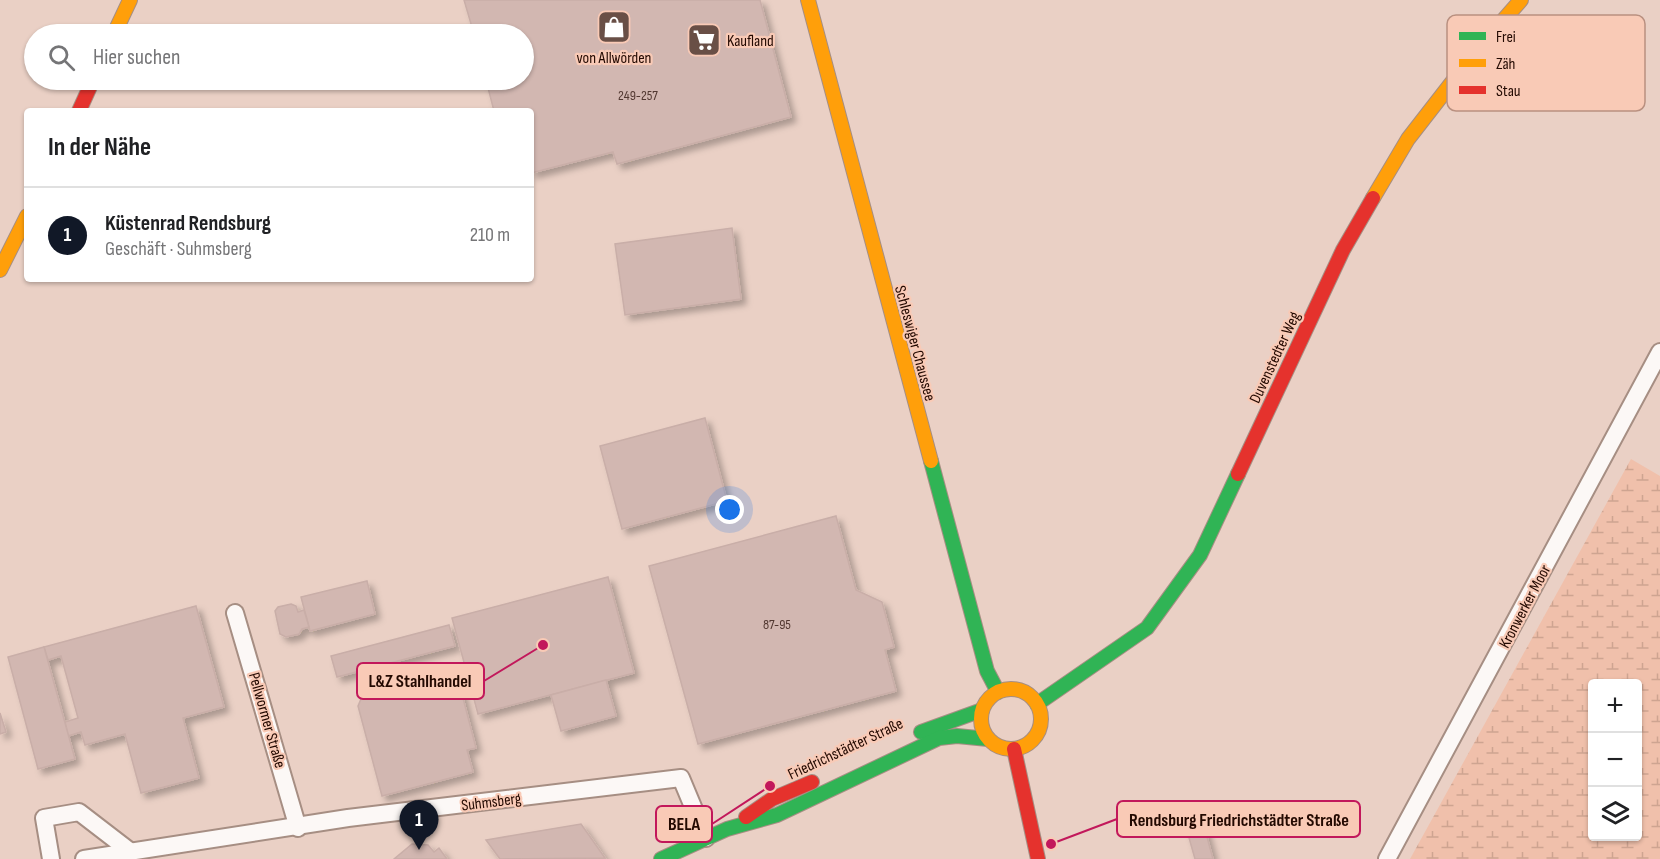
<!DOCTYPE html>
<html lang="de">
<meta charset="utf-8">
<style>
:root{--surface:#fff;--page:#f6f6f6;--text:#202124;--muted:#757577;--line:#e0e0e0;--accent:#111827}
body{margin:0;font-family:"Sofia Sans Condensed",sans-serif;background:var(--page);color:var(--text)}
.controls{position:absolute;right:18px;bottom:18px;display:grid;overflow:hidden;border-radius:6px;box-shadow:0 2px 4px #0004}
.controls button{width:54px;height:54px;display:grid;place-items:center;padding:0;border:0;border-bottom:2px solid var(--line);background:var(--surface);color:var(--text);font:30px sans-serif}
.you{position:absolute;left:730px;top:510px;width:21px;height:21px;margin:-15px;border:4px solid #fff;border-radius:50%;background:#1a73e8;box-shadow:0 0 0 9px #1a73e833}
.badge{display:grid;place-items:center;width:39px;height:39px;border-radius:50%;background:var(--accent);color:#fff;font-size:20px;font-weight:700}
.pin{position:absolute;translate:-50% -50px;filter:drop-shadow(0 2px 3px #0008)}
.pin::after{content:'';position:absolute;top:32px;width:21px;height:18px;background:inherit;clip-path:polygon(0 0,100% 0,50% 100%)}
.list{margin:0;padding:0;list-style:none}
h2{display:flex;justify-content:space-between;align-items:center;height:78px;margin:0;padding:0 24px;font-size:26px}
h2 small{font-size:20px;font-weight:400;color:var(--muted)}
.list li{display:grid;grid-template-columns:39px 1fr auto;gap:18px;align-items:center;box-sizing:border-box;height:96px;padding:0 24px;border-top:2px solid var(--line)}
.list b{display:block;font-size:22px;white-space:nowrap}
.list p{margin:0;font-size:20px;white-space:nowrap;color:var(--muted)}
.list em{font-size:20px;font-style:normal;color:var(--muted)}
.icon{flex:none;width:33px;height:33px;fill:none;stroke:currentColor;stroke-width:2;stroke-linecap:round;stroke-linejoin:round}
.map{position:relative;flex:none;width:1660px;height:859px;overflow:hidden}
.search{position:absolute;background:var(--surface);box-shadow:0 2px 4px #0004;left:24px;top:24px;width:510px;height:66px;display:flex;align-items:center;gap:15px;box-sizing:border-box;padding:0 21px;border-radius:33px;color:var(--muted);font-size:22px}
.panel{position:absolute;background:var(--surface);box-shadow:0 2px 4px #0004;left:24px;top:108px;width:510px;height:174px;border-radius:6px}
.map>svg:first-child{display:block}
.wetland{fill:url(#wetland-marsh);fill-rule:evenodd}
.building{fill:#d2b7b1;stroke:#c9aea8;stroke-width:1.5;filter:url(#shadow)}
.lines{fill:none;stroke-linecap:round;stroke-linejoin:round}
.street-casing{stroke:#a68e83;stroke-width:20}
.fast-casing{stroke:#a68e83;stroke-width:16}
.slow-casing{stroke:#a68e83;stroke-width:16}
.jam-casing{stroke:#a68e83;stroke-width:16}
.street{stroke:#fcf8f6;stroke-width:16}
.fast{stroke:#30b455;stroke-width:14}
.slow{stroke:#ff9f0a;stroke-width:14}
.jam{stroke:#e5322d;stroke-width:14}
.labels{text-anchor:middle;stroke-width:4.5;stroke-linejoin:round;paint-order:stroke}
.number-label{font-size:14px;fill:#523831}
.poi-label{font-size:16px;fill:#230901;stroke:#f9cab6;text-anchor:start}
.street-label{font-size:16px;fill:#230901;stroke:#f9cab6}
.key{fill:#f9cab6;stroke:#b99080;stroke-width:1.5}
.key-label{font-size:16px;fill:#230901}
.leader{fill:none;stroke:#c2185b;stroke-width:2}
.callout-dot{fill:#c2185b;stroke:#f9cab6;stroke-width:2}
.callout{fill:#f9cab6;stroke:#c2185b;stroke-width:2}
.callout-label{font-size:18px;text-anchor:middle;font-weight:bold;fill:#230901}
</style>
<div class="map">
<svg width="1660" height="859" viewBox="0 0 1660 859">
<defs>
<pattern id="wetland-marsh" width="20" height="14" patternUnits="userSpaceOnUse" patternTransform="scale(1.5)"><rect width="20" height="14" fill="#f0c0ab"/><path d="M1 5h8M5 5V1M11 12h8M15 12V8" fill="none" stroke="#cea491"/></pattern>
<filter id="shadow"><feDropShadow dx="5" dy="5" stdDeviation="3" flood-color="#0004"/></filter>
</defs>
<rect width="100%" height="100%" fill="#ead0c5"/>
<!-- wetland -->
<path class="wetland" d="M1631,459L1660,476V859H1410ZM1592,684H1638V836H1592Z"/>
<!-- building -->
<g class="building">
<polygon points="464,0 760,0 791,117 617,164 613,152 531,173 531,111 494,111 486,80 524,80 524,34 474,34"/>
<polygon points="732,228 741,299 625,315 615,244"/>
<polygon points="705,418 727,501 622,529 600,446"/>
<polygon points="836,516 856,590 882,602 894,647 885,650 896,691 698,744 649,566"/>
<polygon points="608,577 634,673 478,714 452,618"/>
<polygon points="367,581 375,614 310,631 301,597"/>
<polygon points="291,604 296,606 298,612 304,610 309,627 302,629 299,634 286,637 280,634 275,611 278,607"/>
<polygon points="196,606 224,707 183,718 199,778 141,793 125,734 85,745 81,732 68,736 65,722 78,718 61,656 48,660 44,647"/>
<polygon points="449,625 455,646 337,677 331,656"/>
<polygon points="44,647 75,759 38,769 8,657"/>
<polygon points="451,675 458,679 476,748 467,750 473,772 382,796 358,706 361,699"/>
<polygon points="606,680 616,716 561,731 551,695"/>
<polygon points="0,713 6,732 0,734"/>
<polygon points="1201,815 1213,859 1195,859 1184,820"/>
<polygon points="581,824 605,858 500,859 486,840"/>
<polygon points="412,844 428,845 434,852 439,848 447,859 394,859"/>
</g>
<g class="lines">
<defs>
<g id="street">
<polyline points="235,613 298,828"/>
<polyline points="51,859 44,818 79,812 131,852"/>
<polyline points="84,859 348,818 681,778 706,838"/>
<polyline points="1387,859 1660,352"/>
</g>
<g id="fast">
<polyline points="931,461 987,671 998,692"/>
<polyline points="1037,704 1147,628 1200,555 1238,474"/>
<polyline points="921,732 982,710"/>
<polyline points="661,859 727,829 777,815 939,738 957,736 988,739"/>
</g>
<g id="slow">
<polyline points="808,0 931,461"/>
<polyline points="114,34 130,0"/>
<polyline points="1373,198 1408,139 1478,49 1521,0"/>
<polyline points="0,270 27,216"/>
<circle cx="1011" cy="719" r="30"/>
</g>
<g id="jam">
<polyline points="79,111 93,80"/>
<polyline points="1238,474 1343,250 1373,198"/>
<polyline points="1014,749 1038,859"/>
<polyline points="746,817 772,799 812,782"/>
</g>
</defs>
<!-- street casing -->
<use href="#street" class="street-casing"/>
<!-- fast casing -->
<use href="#fast" class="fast-casing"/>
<!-- slow casing -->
<use href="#slow" class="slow-casing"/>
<!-- jam casing -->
<use href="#jam" class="jam-casing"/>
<!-- street -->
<use href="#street" class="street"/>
<!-- fast -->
<use href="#fast" class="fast"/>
<!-- slow -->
<use href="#slow" class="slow"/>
<!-- jam -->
<use href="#jam" class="jam"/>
</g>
<!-- icons -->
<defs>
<symbol id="shop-square" viewBox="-11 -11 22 22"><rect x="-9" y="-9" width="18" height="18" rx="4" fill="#694f46" stroke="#f9cab6"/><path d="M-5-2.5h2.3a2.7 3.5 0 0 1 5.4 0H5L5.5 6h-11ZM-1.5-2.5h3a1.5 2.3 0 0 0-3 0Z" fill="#fff"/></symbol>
<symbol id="supermarket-square" viewBox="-11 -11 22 22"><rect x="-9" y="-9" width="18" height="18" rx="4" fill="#694f46" stroke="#f9cab6"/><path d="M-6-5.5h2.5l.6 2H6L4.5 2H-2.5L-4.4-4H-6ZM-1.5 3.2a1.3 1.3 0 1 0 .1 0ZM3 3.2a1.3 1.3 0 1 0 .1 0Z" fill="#fff"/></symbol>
</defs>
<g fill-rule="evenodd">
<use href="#shop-square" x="595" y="8" width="38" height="38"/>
<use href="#supermarket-square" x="685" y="21" width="38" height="38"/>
</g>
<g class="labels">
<!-- number labels -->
<g class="number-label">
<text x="638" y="100">249-257</text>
<text x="777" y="629">87-95</text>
</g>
<!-- poi labels -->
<g class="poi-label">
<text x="727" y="46">Kaufland</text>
<text x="614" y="63" text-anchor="middle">von Allwörden</text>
</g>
<!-- street labels -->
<g class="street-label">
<text transform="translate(916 343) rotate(75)" y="6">Schleswiger Chaussee</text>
<text transform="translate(1274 357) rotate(-65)" y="6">Duvenstedter Weg</text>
<text transform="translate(1524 606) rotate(-62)" y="6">Kronwerker Moor</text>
<text transform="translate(268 720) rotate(74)" y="6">Pellwormer Straße</text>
<text transform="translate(845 748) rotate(-25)" y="6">Friedrichstädter Straße</text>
<text transform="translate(491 801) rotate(-7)" y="6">Suhmsberg</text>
</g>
</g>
<!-- legend -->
<rect x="1447" y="15" width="198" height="96" rx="9" class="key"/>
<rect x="1459" y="32" width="27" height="8" fill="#30b455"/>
<rect x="1459" y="59" width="27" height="8" fill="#ff9f0a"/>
<rect x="1459" y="86" width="27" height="8" fill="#e5322d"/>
<g class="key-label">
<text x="1496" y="42">Frei</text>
<text x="1496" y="69">Zäh</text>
<text x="1496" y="96">Stau</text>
</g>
<!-- callouts -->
<path class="leader" d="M543 645L484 681M1051 844L1117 819M770 786L712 824"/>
<g class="callout-dot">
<circle cx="543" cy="645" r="6"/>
<circle cx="1051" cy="844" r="6"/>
<circle cx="770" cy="786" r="6"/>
</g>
<g class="callout">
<rect x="357" y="663" width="127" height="36" rx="6"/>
<rect x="1117" y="801" width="243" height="36" rx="6"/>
<rect x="656" y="806" width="56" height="36" rx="6"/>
</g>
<g class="callout-label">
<text x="420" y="687">L&amp;Z Stahlhandel</text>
<text x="1239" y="826">Rendsburg Friedrichstädter Straße</text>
<text x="684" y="830">BELA</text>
</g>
</svg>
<div class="controls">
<button>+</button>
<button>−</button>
<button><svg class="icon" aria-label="layers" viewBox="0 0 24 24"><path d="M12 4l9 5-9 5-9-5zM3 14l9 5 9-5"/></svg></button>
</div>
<div class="you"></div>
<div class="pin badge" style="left:419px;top:850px">1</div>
<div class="search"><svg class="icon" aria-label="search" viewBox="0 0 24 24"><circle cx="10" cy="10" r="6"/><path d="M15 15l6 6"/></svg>Hier suchen</div>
<section class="panel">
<h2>In der Nähe<small></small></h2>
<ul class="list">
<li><span class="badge">1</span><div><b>Küstenrad Rendsburg</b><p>Geschäft · Suhmsberg</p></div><em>210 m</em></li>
</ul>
</section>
</div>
